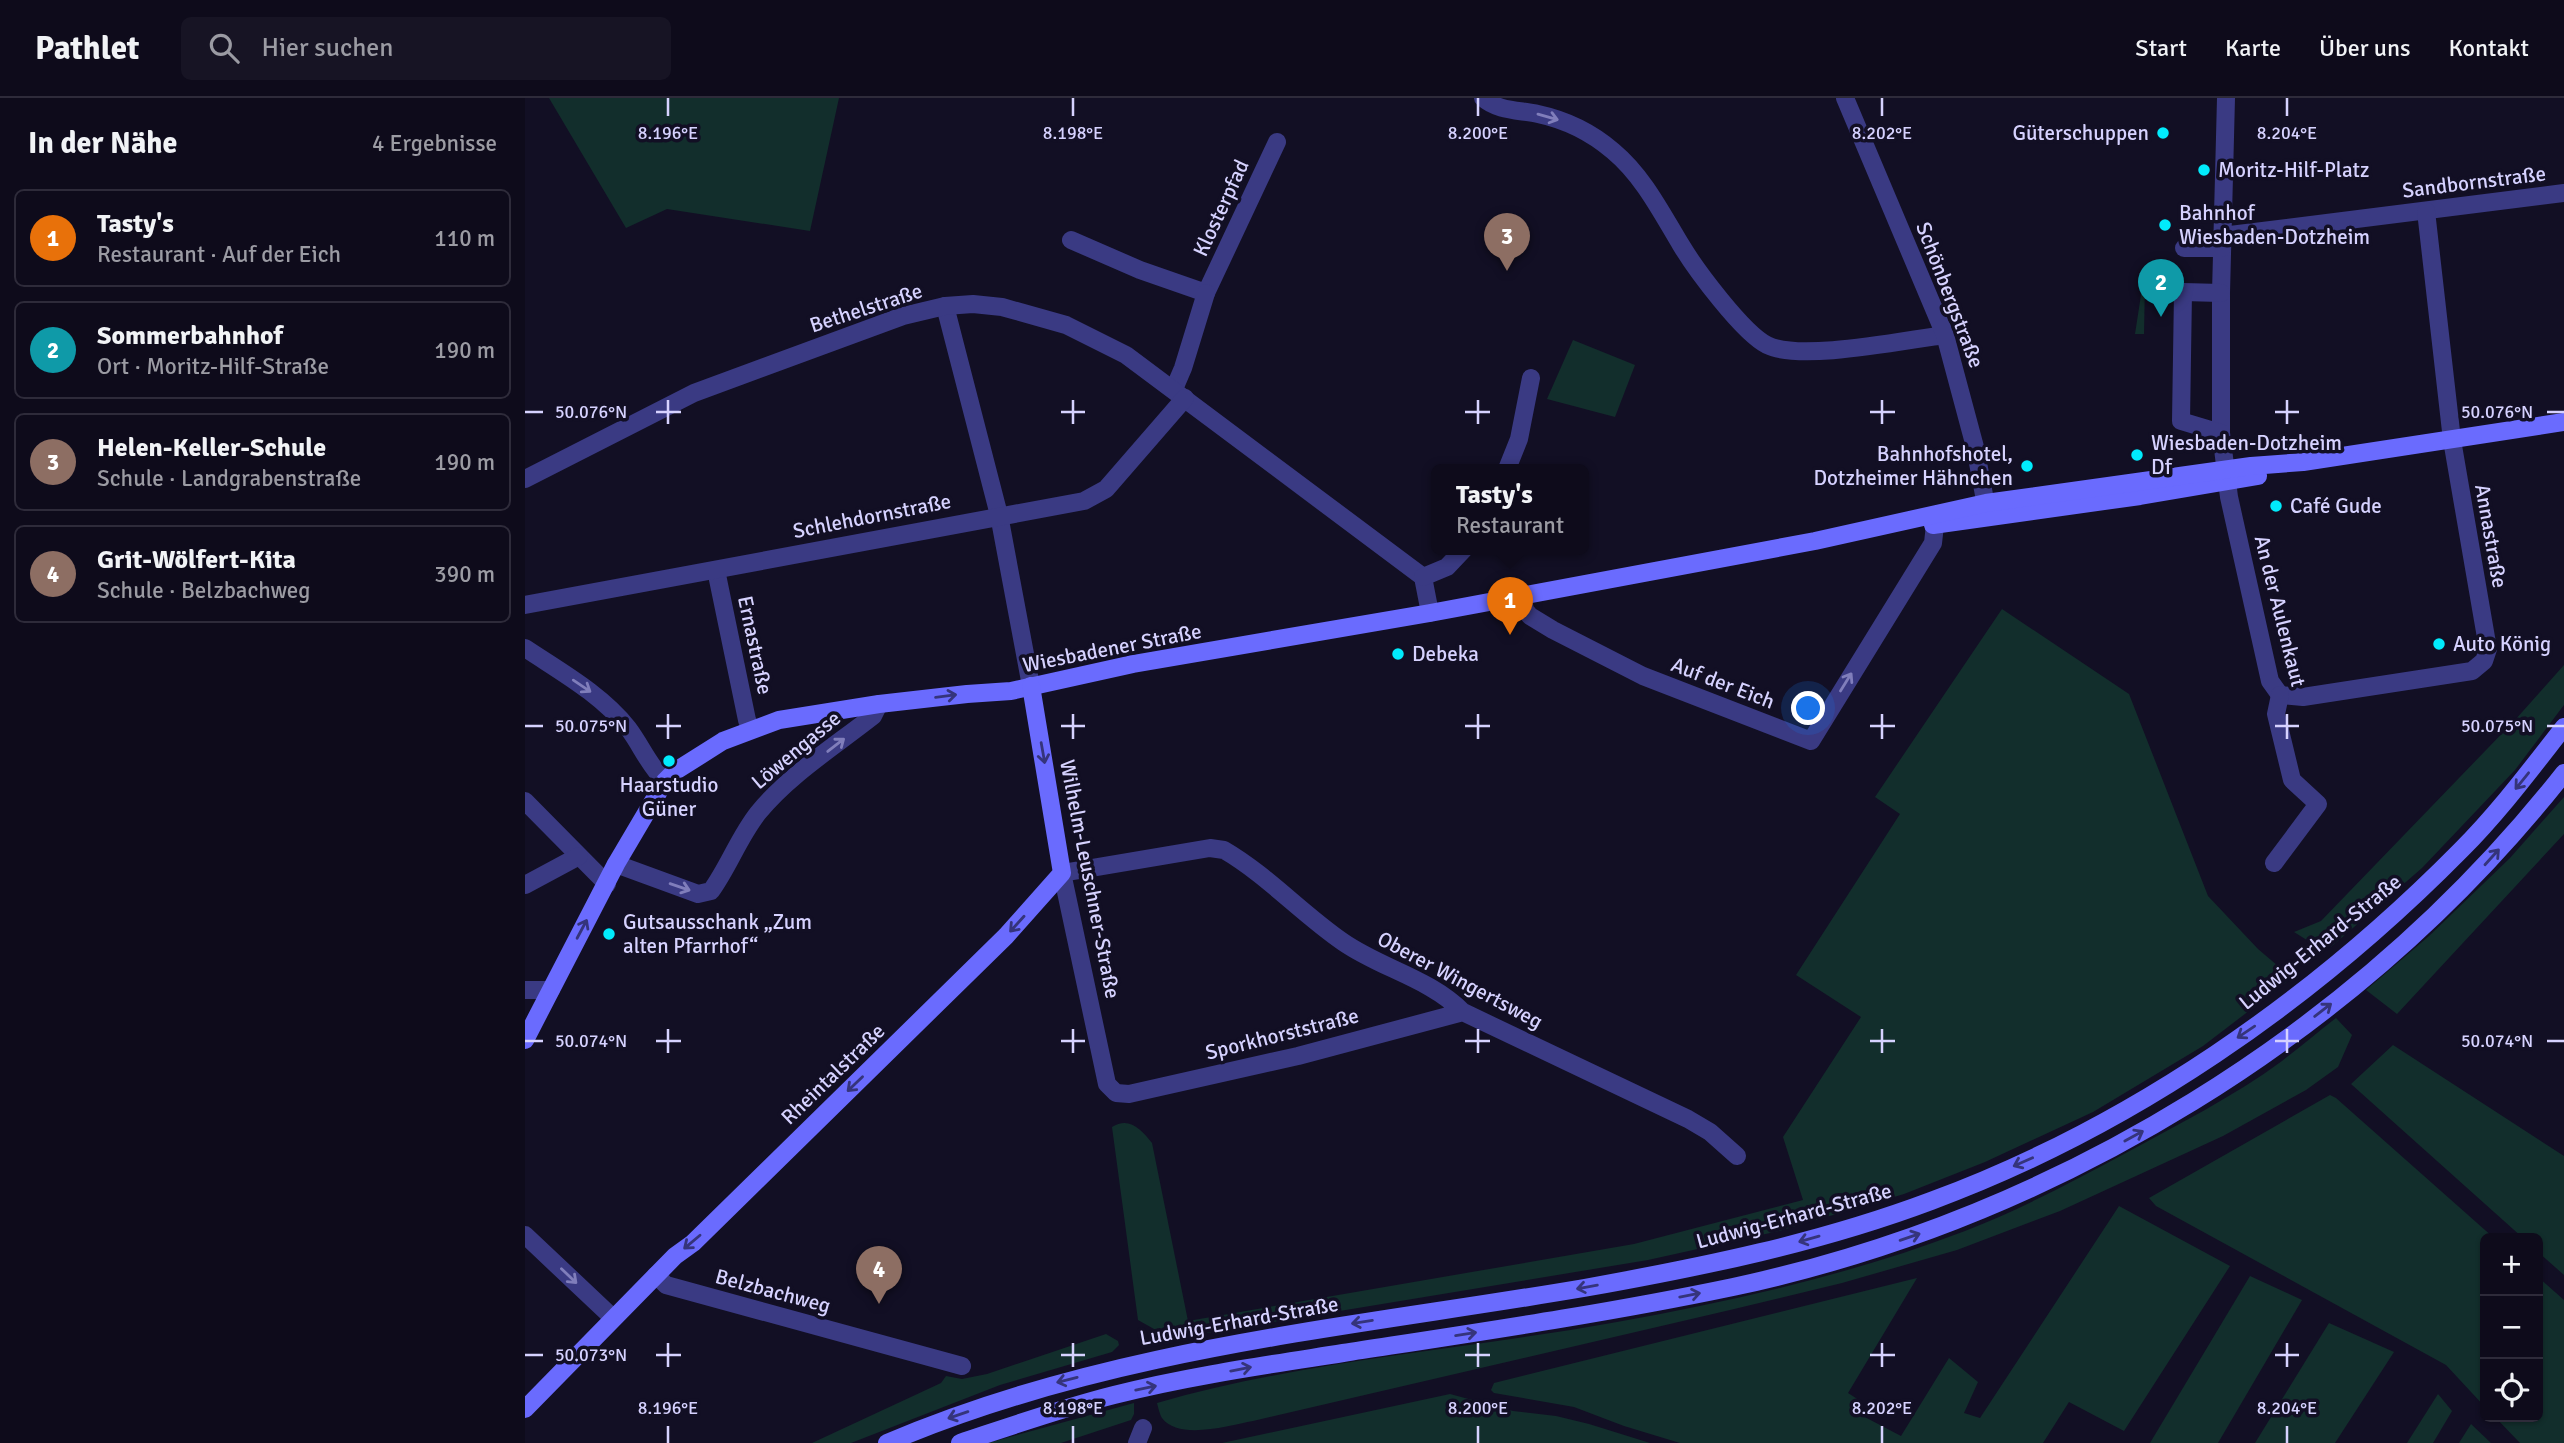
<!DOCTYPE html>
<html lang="de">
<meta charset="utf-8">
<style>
:root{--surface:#0e0b1b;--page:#171424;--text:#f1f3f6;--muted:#9b9ba3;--line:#2e2b3a;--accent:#01ebfc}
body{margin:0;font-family:Signika,sans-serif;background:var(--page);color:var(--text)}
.controls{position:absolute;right:21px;bottom:21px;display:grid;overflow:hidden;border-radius:10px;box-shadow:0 2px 5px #0004}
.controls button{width:63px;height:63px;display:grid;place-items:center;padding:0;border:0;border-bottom:2px solid var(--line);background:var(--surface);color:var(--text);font:35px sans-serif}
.you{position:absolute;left:1284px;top:611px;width:24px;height:24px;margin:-18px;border:5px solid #fff;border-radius:50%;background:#1a73e8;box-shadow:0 0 0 10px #1a73e833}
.badge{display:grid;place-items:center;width:46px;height:46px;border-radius:50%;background:var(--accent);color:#fff;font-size:23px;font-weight:700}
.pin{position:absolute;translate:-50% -58px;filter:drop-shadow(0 2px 4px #0008)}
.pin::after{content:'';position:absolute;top:37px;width:24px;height:21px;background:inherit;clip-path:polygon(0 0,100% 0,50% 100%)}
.popup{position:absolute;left:906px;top:366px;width:158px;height:91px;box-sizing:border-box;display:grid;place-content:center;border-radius:10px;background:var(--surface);filter:drop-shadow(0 2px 5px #0005);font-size:23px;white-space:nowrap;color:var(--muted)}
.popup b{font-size:26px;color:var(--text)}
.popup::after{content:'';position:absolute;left:50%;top:100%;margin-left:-14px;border:14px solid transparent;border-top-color:var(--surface)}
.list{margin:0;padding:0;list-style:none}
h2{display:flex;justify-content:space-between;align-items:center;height:91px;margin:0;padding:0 28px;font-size:30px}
h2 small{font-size:23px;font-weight:400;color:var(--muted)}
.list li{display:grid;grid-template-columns:46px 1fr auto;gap:21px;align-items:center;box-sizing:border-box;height:98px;margin:0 14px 14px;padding:0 14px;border:2px solid var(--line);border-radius:10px}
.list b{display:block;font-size:26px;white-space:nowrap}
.list p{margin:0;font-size:23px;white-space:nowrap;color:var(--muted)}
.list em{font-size:23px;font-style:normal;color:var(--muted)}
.icon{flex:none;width:38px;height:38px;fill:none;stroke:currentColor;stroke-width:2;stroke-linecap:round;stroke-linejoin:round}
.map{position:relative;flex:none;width:2039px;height:1345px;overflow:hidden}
header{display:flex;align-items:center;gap:42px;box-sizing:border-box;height:98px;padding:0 35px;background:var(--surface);border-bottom:2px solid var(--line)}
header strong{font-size:33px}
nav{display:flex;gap:38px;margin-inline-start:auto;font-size:24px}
.search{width:490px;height:63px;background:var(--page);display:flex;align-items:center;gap:18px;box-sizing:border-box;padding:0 24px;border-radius:10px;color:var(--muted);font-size:26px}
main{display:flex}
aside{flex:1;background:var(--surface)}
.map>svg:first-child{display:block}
.green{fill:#122e2c}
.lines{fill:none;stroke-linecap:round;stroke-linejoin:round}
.street{stroke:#3a3a83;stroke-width:18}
.secondary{stroke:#6a6bfe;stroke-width:18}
.oneway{stroke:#807ebb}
.oneway2{stroke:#35347b}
.ticks{fill:none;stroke:#d6d2ff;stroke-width:2.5}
.poi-dot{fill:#01ebfc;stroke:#120f24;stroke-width:2.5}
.labels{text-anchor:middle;stroke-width:7;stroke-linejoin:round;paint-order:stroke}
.poi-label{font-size:21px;fill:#d6d2ff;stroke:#120f24;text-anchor:start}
.street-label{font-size:21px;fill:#d6d2ff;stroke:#120f24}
.ticks-label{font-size:18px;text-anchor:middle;fill:#d6d2ff;stroke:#120f24;stroke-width:7;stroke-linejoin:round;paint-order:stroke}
</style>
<header>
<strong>Pathlet</strong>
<div class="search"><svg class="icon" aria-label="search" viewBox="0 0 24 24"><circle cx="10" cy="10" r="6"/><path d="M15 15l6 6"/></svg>Hier suchen</div>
<nav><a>Start</a><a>Karte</a><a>Über uns</a><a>Kontakt</a></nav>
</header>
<main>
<aside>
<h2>In der Nähe<small>4 Ergebnisse</small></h2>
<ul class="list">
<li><span class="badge" style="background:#e8710a">1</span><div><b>Tasty's</b><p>Restaurant · Auf der Eich</p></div><em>110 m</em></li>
<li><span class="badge" style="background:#0f9aa8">2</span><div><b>Sommerbahnhof</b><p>Ort · Moritz-Hilf-Straße</p></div><em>190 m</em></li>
<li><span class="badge" style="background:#8d6e63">3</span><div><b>Helen-Keller-Schule</b><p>Schule · Landgrabenstraße</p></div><em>190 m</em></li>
<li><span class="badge" style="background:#8d6e63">4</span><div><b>Grit-Wölfert-Kita</b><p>Schule · Belzbachweg</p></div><em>390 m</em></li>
</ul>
</aside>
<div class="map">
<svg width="2039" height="1345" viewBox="0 0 2039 1345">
<rect width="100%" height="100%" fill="#120f24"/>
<!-- green -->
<g class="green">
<polygon points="24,0 314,0 285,133 142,111 101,130"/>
<polygon points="1618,184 1620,184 1619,236 1610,236"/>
<polygon points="1048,242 1110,267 1090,319 1022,301"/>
<path d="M1477,511L1604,596L1683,798L1733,851L1767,880L1678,948L1568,1014L1460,1064L1379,1096L1254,1133L1123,1162L657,1239L629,1231L613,1222L587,1029C604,1018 616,1031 627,1045L663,1223L1109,1146L1278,1102L1258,1039L1336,919L1271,877L1375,716L1350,699Z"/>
<polygon points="2039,567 2039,607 1990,672 1897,770 1806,849 1793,849 1769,834 1796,823 1990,622"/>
<polygon points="2039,699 2039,736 1872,916 1841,892 1904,838 1985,760"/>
<path d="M1811,920L1827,937L1813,969L1781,992L1698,1038L1535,1113L1432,1152L1317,1185L1205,1212L728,1323C705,1327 654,1343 637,1320C635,1317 633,1309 632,1305C782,1262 938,1252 1092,1224C1209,1203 1328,1176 1440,1133C1494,1112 1547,1084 1599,1056C1652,1027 1708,999 1757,963C1775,949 1793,934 1811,920Z"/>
<polygon points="1868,947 2039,1058 2039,1177 2013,1154 2013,1140 1998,1140 1826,986"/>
<polygon points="1805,997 1811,1000 1969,1140 1960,1140 1960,1309 1921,1267 1631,1108 1624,1100"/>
<polygon points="1594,1108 1705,1168 1599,1333 1544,1304 1518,1345 1155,1345 1099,1328 1049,1309 969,1295 966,1292 969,1285 1392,1180 1323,1295 1337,1304 1334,1316 1376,1338 1424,1260 1453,1284 1439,1315 1455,1320"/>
<polygon points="1725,1178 1777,1202 1693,1345 1625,1345"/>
<polygon points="2013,1179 2039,1202 2039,1345 1995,1345 1970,1319 2013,1319"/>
<polygon points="1804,1225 1869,1254 1810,1345 1730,1345"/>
<polygon points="581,1236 593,1243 594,1247 587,1254 475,1287 326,1345 287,1345 416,1285 421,1278 437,1281 462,1276"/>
<polygon points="925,1296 988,1313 1031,1318 1064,1326 1125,1345 697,1345"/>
<polygon points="1913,1296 1927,1313 1908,1345 1882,1345"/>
<polygon points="609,1305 609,1316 606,1322 536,1345 463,1345"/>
<polygon points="1946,1326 1966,1345 1934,1345"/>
</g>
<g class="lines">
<!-- street -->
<g class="street">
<path d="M958,0C972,13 995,12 1013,16C1041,22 1067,35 1088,53C1118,78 1136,114 1156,147C1171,172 1218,235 1242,247C1275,264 1380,242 1420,237"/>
<polyline points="1320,0 1420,237 1450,349 1463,418"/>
<polyline points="1701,0 1696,195 1696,335 1704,399 1745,583 1755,597"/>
<polyline points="1697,138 2039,95"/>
<polyline points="546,142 615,172 681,195 752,44"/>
<polyline points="1659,150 1697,150"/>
<polyline points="1696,195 1658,194 1656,323 1696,335"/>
<polyline points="420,208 474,417 506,588"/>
<polyline points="649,291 658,270 681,195"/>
<polyline points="982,371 994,341 1006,280"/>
<polyline points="0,381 169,295 378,218 420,208 448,206 477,209 541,227 601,257 898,479 905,515"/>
<polyline points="191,472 222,622 226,631"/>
<polyline points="898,479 922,469 939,451"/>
<polyline points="997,497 1000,512 1005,518 1028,532 1118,578 1286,643 1408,445 1410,427"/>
<polyline points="0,507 559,403 581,391 660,300"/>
<path d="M0,550C36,574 76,596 103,630C116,647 124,668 140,683"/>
<polyline points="1755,597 1778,599 1947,573 1959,563 1963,551 1927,342 1901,113"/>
<polyline points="0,703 82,786"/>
<polyline points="1749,765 1793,706 1767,682 1751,616 1755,597"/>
<path d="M91,766L173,796L186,793C204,768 214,739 233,715C264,677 310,648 348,618L354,606"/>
<polyline points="0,787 54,758"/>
<polyline points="0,892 26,892"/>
<path d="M938,914L773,958L604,996L591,995L582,986L537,775L685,750L699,752C742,777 777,816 818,844C857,871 904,880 938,914L1163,1021L1185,1034L1212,1058"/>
<polyline points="0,1137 88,1220"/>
<polyline points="131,1177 141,1187 437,1268"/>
<polyline points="612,1345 618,1330"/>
</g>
<!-- secondary -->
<g class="secondary">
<polyline points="1408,427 1615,398 1733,378"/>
<polyline points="0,942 91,766 140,683 149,674 198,643 254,622 354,606 442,596 486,593 608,566 905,515 1290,443 1461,405 1726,368 1778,364 2039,324"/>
<polyline points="0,1311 150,1158 168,1145 481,838 537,775 506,588"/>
<path d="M362,1345C584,1250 824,1230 1059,1190C1177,1169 1294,1145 1406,1103C1606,1029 1787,903 1936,752C1974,714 2006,671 2039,629"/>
<path d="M435,1345C486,1328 537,1310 589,1297C664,1278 742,1267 818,1255C948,1235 1079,1216 1208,1189C1531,1120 1834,935 2039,675"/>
</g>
</g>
<!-- one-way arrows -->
<defs><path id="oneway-shaft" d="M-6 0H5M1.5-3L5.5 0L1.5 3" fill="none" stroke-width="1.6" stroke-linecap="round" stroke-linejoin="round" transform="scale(1.75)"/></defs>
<g class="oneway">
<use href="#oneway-shaft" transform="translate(1023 19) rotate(16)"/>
<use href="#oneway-shaft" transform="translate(1321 584) rotate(-58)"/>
<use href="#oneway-shaft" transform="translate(57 588) rotate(34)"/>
<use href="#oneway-shaft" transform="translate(311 647) rotate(-38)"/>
<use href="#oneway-shaft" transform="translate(155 789) rotate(19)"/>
<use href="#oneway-shaft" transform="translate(44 1178) rotate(44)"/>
</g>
<g class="oneway2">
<use href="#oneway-shaft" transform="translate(421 598) rotate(-7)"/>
<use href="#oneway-shaft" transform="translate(518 655) rotate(80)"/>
<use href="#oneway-shaft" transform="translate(1997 683) rotate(129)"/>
<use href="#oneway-shaft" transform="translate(1967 759) rotate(-48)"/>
<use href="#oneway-shaft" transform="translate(492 826) rotate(132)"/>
<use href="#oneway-shaft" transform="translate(57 831) rotate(-62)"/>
<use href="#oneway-shaft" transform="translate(1798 912) rotate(-38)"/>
<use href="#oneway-shaft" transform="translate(1721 934) rotate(146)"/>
<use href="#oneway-shaft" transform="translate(330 986) rotate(136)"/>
<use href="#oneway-shaft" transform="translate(1609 1038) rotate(-29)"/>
<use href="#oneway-shaft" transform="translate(1498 1064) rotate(156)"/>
<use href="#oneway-shaft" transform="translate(1385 1139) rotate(-19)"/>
<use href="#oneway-shaft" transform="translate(1284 1141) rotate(164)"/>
<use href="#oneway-shaft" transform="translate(167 1144) rotate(140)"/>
<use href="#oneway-shaft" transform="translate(1062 1189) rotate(170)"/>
<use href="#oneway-shaft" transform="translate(1165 1197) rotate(-11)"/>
<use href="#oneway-shaft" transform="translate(837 1224) rotate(171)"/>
<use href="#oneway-shaft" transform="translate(941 1236) rotate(-9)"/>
<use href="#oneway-shaft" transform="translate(716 1271) rotate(-11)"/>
<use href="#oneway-shaft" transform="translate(542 1282) rotate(166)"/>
<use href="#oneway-shaft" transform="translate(621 1290) rotate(-12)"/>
<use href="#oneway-shaft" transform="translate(433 1317) rotate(161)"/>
</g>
<!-- ticks -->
<path class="ticks" d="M143,0V18M548,0V18M953,0V18M1357,0V18M1762,0V18M143,302V326M548,302V326M953,302V326M1357,302V326M1762,302V326M0,314H18M131,314H156M536,314H560M940,314H965M1345,314H1370M1750,314H1774M2022,314H2039M143,616V641M548,616V641M953,616V641M1357,616V641M1762,616V641M0,628H18M131,628H156M536,628H560M940,628H965M1345,628H1370M1750,628H1774M2022,628H2039M143,931V955M548,931V955M953,931V955M1357,931V955M1762,931V955M0,943H18M131,943H156M536,943H560M940,943H965M1345,943H1370M1750,943H1774M2022,943H2039M143,1245V1269M548,1245V1269M953,1245V1269M1357,1245V1269M1762,1245V1269M0,1257H18M131,1257H156M536,1257H560M940,1257H965M1345,1257H1370M1750,1257H1774M143,1328V1345M548,1328V1345M953,1328V1345M1357,1328V1345M1762,1328V1345"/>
<!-- markers -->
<g class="poi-dot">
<circle cx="1638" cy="35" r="7"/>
<circle cx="1679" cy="72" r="7"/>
<circle cx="1640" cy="127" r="7"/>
<circle cx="1612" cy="357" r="7"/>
<circle cx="1502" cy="368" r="7"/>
<circle cx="1751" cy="408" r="7"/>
<circle cx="1914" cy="546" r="7"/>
<circle cx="873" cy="556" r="7"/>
<circle cx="144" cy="663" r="7"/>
<circle cx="84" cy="836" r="7"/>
</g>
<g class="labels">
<!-- poi labels -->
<g class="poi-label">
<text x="1624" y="42" text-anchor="end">Güterschuppen</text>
<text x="1693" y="79">Moritz-Hilf-Platz</text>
<text x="1654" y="122">Bahnhof<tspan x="1654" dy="24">Wiesbaden-Dotzheim</tspan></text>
<text x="1626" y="352">Wiesbaden-Dotzheim<tspan x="1626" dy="24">Df</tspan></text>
<text x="1488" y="363" text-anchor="end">Bahnhofshotel,<tspan x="1488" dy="24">Dotzheimer Hähnchen</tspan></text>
<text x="1765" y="415">Café Gude</text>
<text x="1928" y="553">Auto König</text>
<text x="887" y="563">Debeka</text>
<text x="144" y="694" text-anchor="middle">Haarstudio<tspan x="144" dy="24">Güner</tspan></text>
<text x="98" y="831">Gutsausschank „Zum<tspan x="98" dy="24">alten Pfarrhof“</tspan></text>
</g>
<!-- street labels -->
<g class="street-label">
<text transform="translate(1949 84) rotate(-7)" y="7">Sandbornstraße</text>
<text transform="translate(696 110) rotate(-65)" y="7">Klosterpfad</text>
<text transform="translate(1425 197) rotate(69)" y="7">Schönbergstraße</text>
<text transform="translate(341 210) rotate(-18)" y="7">Bethelstraße</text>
<text transform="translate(347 418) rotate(-11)" y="7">Schlehdornstraße</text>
<text transform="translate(1966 438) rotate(80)" y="7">Annastraße</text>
<text transform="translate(1755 513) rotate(76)" y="7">An der Aulenkaut</text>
<text transform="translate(230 547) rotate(78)" y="7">Ernastraße</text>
<text transform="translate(587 550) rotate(-11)" y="7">Wiesbadener Straße</text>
<text transform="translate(1198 585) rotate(21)" y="7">Auf der Eich</text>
<text transform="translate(271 652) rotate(-40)" y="7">Löwengasse</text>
<text transform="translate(565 781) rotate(79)" y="7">Wilhelm-Leuschner-Straße</text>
<text transform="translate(1795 844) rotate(-39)" y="7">Ludwig-Erhard-Straße</text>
<text transform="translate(935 882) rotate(28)" y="7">Oberer Wingertsweg</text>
<text transform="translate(757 936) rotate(-14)" y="7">Sporkhorststraße</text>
<text transform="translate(308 976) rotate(-44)" y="7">Rheintalstraße</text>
<text transform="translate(1269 1118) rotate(-15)" y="7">Ludwig-Erhard-Straße</text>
<text transform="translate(248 1193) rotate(15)" y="7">Belzbachweg</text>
<text transform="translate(714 1223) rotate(-10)" y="7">Ludwig-Erhard-Straße</text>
</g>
</g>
<g class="ticks-label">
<text x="143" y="41">8.196°E</text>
<text x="548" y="41">8.198°E</text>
<text x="953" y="41">8.200°E</text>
<text x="1357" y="41">8.202°E</text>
<text x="1762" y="41">8.204°E</text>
<text x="66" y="320">50.076°N</text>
<text x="1972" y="320">50.076°N</text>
<text x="66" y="634">50.075°N</text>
<text x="1972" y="634">50.075°N</text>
<text x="66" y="949">50.074°N</text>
<text x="1972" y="949">50.074°N</text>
<text x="66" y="1263">50.073°N</text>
<text x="143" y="1316">8.196°E</text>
<text x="548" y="1316">8.198°E</text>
<text x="953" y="1316">8.200°E</text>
<text x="1357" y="1316">8.202°E</text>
<text x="1762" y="1316">8.204°E</text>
</g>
</svg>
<div class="controls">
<button>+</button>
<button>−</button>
<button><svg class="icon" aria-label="locate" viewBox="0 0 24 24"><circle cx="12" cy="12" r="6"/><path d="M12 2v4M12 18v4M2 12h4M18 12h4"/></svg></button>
</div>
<div class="you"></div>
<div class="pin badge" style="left:985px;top:537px;background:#e8710a">1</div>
<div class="popup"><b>Tasty's</b>Restaurant</div>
<div class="pin badge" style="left:1636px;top:219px;background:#0f9aa8">2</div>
<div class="pin badge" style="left:982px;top:173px;background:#8d6e63">3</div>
<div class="pin badge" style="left:354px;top:1206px;background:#8d6e63">4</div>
</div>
</main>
